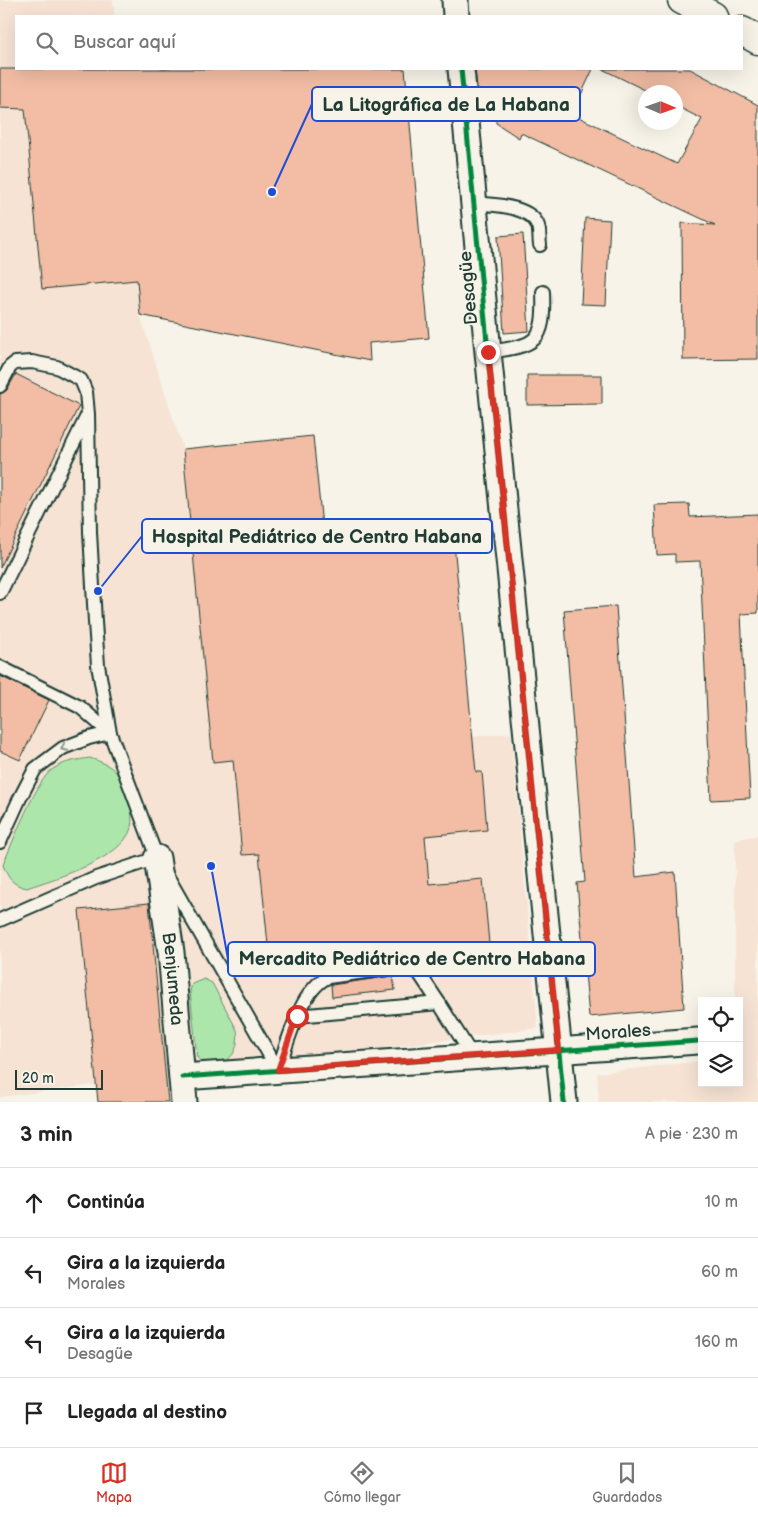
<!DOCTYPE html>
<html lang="es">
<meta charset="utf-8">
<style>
:root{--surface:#fff;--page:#f2f2f2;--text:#222;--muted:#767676;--line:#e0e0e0;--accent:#d93025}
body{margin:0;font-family:"Balsamiq Sans",sans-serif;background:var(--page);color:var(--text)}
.controls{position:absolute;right:15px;bottom:15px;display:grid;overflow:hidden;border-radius:0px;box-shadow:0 5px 20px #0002}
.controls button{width:45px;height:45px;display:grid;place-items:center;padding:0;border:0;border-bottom:1px solid var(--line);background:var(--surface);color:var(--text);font:25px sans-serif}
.compass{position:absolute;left:638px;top:85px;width:45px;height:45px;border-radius:50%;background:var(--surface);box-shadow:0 5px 20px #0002;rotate:92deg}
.scale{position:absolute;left:15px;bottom:12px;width:88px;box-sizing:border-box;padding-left:5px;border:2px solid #1f3d34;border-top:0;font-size:14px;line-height:18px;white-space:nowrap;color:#1f3d34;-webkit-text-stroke:4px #f7f3e8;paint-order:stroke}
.stop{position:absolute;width:15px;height:15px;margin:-11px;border:4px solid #d93025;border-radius:50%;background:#fff}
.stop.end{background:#d93025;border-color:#fff;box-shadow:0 1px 5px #0008}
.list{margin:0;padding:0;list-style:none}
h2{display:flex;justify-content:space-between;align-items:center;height:65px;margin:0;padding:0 20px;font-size:21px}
h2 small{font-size:16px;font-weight:400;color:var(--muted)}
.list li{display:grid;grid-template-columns:32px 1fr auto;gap:15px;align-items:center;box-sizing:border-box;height:70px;padding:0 20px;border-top:1px solid var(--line)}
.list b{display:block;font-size:19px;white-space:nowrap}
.list p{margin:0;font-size:16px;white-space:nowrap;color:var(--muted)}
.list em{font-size:16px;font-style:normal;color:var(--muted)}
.icon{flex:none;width:28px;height:28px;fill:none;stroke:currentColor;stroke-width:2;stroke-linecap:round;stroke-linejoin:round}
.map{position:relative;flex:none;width:758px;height:1102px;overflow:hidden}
.search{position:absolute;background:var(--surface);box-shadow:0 5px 20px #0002;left:15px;right:15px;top:15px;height:55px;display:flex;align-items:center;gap:12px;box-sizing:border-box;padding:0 18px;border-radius:0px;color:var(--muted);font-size:19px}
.sheet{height:345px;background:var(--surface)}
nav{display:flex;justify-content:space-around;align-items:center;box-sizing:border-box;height:70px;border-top:1px solid var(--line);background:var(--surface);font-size:14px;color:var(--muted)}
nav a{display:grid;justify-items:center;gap:2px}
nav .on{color:var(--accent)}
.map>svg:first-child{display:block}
.built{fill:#f6e3d4}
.green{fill:#ade6ab;stroke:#669270}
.building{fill:#f2bda4;stroke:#1f3d34}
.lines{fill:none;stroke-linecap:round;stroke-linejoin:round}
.service-casing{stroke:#1f3d34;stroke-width:16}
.minor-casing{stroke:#1f3d34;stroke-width:29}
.secondary-casing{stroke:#1f3d34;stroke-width:31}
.service{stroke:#f7f3e8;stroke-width:12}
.minor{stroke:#f7f3e8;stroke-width:25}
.secondary{stroke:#f7f3e8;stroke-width:28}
.cycleway-casing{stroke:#f7f3e8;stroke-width:8}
.cycleway{stroke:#00873e;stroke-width:5}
.oneway{stroke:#8b988e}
.route{stroke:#d93025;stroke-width:6}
.labels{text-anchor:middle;stroke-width:4;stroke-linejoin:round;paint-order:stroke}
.street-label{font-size:18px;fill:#1f3d34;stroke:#f7f3e8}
.leader{fill:none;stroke:#1d4ed8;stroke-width:2}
.callout-dot{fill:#1d4ed8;stroke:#f7f3e8;stroke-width:2}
.callout{fill:#f7f3e8;stroke:#1d4ed8;stroke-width:2}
.callout-label{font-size:19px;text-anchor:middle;font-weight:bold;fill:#1f3d34}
</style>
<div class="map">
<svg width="758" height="1102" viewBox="0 0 758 1102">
<rect width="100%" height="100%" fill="#f7f3e8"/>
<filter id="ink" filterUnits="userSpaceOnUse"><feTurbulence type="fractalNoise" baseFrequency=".02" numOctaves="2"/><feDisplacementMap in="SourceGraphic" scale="10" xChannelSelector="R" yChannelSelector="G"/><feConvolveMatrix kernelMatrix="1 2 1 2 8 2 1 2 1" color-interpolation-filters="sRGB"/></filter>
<g filter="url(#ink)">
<!-- built -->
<g class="built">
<polygon points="0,0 113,0 114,16 16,16 16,69 119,69 140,315 183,449 213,762 511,733 538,1028 0,1097"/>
<polygon points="758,835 758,1102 599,1102 597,1073 702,1061 702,1083 739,1083 739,1001 735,1001 735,840"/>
</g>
<!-- green -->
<g class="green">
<path d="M90,758C112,765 120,772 127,793C131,803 133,818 131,828C122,860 55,878 27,888C12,885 8,878 3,865C11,846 37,778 53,769C65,761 77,760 90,758Z"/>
<path d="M204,979L212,983L237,1030C239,1042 236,1057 223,1062C217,1064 208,1063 202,1063L197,1057L190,991L192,984Z"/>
</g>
<!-- building -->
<g class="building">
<polygon points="0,69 405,69 429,338 369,343 370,361 140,315 137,280 42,289 25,109 0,108"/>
<polygon points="475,69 593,69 572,114 677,164 702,119 676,106 676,92 649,92 602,69 690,69 758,105 758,359 683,360 682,223 715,225 521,133 519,138 496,123 496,98 477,89"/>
<polygon points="585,218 610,220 606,305 581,304"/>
<polygon points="523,234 529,331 504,333 498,236"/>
<polygon points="16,374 79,406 0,568 0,394 7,390"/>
<polygon points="527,375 602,375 602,404 527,405"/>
<polygon points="313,436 323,536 452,523 476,772 482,772 487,830 425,836 429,884 483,879 490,954 413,961 400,959 329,969 327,949 269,955 259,854 242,855 233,760 213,762 183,449"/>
<polygon points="689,504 690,517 758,514 758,613 741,614 750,798 711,800 700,561 675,562 675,554 657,555 654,505"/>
<polygon points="616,606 636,877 675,872 684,1008 589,1017 577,883 585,882 564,610"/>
<polygon points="0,676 49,700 20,760 0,751"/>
<polygon points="149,903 168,1102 98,1102 79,910"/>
<polygon points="393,976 395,990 332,997 331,985"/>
</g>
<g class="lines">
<defs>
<g id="service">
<path d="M474,203C492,205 531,205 538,226C540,232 539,239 540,245"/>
<path d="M488,352C536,345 545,344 543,292"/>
<polyline points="0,386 10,367 15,363 32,362 57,367 81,380 86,392 88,414 90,532 95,622 98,665 110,733 157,858 278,1070"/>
<polyline points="0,593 87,416"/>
<polyline points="0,667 80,707 110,733"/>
<polyline points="0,842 20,798 35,769 63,748 89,738 110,733"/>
<polyline points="0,920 96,878 157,858"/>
<polyline points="297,1016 439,1003"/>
<path d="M278,1070C287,1044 301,989 328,977L401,967L410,969L419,973L439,1003L473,1057"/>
</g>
<g id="minor">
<polyline points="455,0 456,16"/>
<polyline points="461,69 488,352 564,1102"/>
<path id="s1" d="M157,858L171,952L184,1102"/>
<polyline points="182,1077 698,1041"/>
</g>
<g id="secondary">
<polyline points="682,0 713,16"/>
<polyline points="742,31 758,40"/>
</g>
</defs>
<!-- service casing -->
<use href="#service" class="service-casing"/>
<!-- minor casing -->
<use href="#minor" class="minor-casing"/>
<!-- secondary casing -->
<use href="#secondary" class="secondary-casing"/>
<!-- service -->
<use href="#service" class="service"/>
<!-- minor -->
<use href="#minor" class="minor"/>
<!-- secondary -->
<use href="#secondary" class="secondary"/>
<defs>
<g id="cycleway">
<polyline points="461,69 488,352 564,1102"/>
<polyline points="182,1077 698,1041"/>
</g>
</defs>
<!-- cycleway casing -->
<use href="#cycleway" class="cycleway-casing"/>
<!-- cycleway -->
<use href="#cycleway" class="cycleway"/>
</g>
<!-- one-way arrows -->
<defs><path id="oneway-chevron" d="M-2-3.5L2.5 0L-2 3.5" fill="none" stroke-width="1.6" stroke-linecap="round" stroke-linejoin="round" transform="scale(1.25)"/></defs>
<use class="oneway" href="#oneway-chevron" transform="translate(64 748) rotate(152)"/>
</g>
<g class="lines" filter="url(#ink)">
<!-- route -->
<polyline class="route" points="297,1016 278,1070 559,1050 488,352"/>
</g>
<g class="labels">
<!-- street labels -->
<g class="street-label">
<text transform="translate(468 288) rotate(-95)" y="6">Desagüe</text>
<text dy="6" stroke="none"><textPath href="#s1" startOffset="122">Benjumeda</textPath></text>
<text transform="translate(618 1032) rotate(-4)" y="6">Morales</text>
</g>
</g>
<!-- callouts -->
<path class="leader" d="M272 192L312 104M98 591L142 536M211 866L228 959"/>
<g class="callout-dot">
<circle cx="272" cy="192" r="5"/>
<circle cx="98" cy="591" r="5"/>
<circle cx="211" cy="866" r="5"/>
</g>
<g class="callout">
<rect x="312" y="87" width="268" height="34" rx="5"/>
<rect x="142" y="519" width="350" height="34" rx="5"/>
<rect x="228" y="942" width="367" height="34" rx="5"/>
</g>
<g class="callout-label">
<text x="446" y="111">La Litográfica de La Habana</text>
<text x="317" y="543">Hospital Pediátrico de Centro Habana</text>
<text x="412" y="965">Mercadito Pediátrico de Centro Habana</text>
</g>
</svg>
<div class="controls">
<button><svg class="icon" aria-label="locate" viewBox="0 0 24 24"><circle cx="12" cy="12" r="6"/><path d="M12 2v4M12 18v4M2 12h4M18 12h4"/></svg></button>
<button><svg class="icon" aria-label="layers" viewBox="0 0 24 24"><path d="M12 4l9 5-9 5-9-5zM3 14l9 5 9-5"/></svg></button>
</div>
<svg class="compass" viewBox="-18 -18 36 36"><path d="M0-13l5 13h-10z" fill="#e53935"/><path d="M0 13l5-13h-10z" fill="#767676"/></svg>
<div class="scale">20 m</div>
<div class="stop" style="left:297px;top:1016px"></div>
<div class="stop end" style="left:488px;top:352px"></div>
<div class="search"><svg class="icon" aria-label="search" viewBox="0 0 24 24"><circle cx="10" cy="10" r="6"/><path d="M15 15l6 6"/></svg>Buscar aquí</div>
</div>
<section class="sheet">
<h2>3 min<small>A pie · 230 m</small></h2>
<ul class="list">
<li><svg class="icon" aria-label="ahead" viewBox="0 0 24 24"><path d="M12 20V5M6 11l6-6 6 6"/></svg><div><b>Continúa</b></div><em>10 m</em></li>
<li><svg class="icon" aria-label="left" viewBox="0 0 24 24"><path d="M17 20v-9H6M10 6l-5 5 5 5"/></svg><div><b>Gira a la izquierda</b><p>Morales</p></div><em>60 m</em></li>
<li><svg class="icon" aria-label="left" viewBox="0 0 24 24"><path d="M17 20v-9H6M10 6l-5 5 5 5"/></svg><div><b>Gira a la izquierda</b><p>Desagüe</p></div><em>160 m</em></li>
<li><svg class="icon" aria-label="arrive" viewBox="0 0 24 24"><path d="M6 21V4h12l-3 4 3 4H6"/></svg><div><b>Llegada al destino</b></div></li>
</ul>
</section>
<nav>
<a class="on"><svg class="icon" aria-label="map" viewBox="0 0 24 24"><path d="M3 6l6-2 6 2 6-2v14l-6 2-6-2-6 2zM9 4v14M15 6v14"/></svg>Mapa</a>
<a><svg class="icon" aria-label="directions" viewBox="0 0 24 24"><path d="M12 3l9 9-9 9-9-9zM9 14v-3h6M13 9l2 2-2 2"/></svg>Cómo llegar</a>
<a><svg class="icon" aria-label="saved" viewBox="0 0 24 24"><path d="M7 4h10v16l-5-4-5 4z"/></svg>Guardados</a>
</nav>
